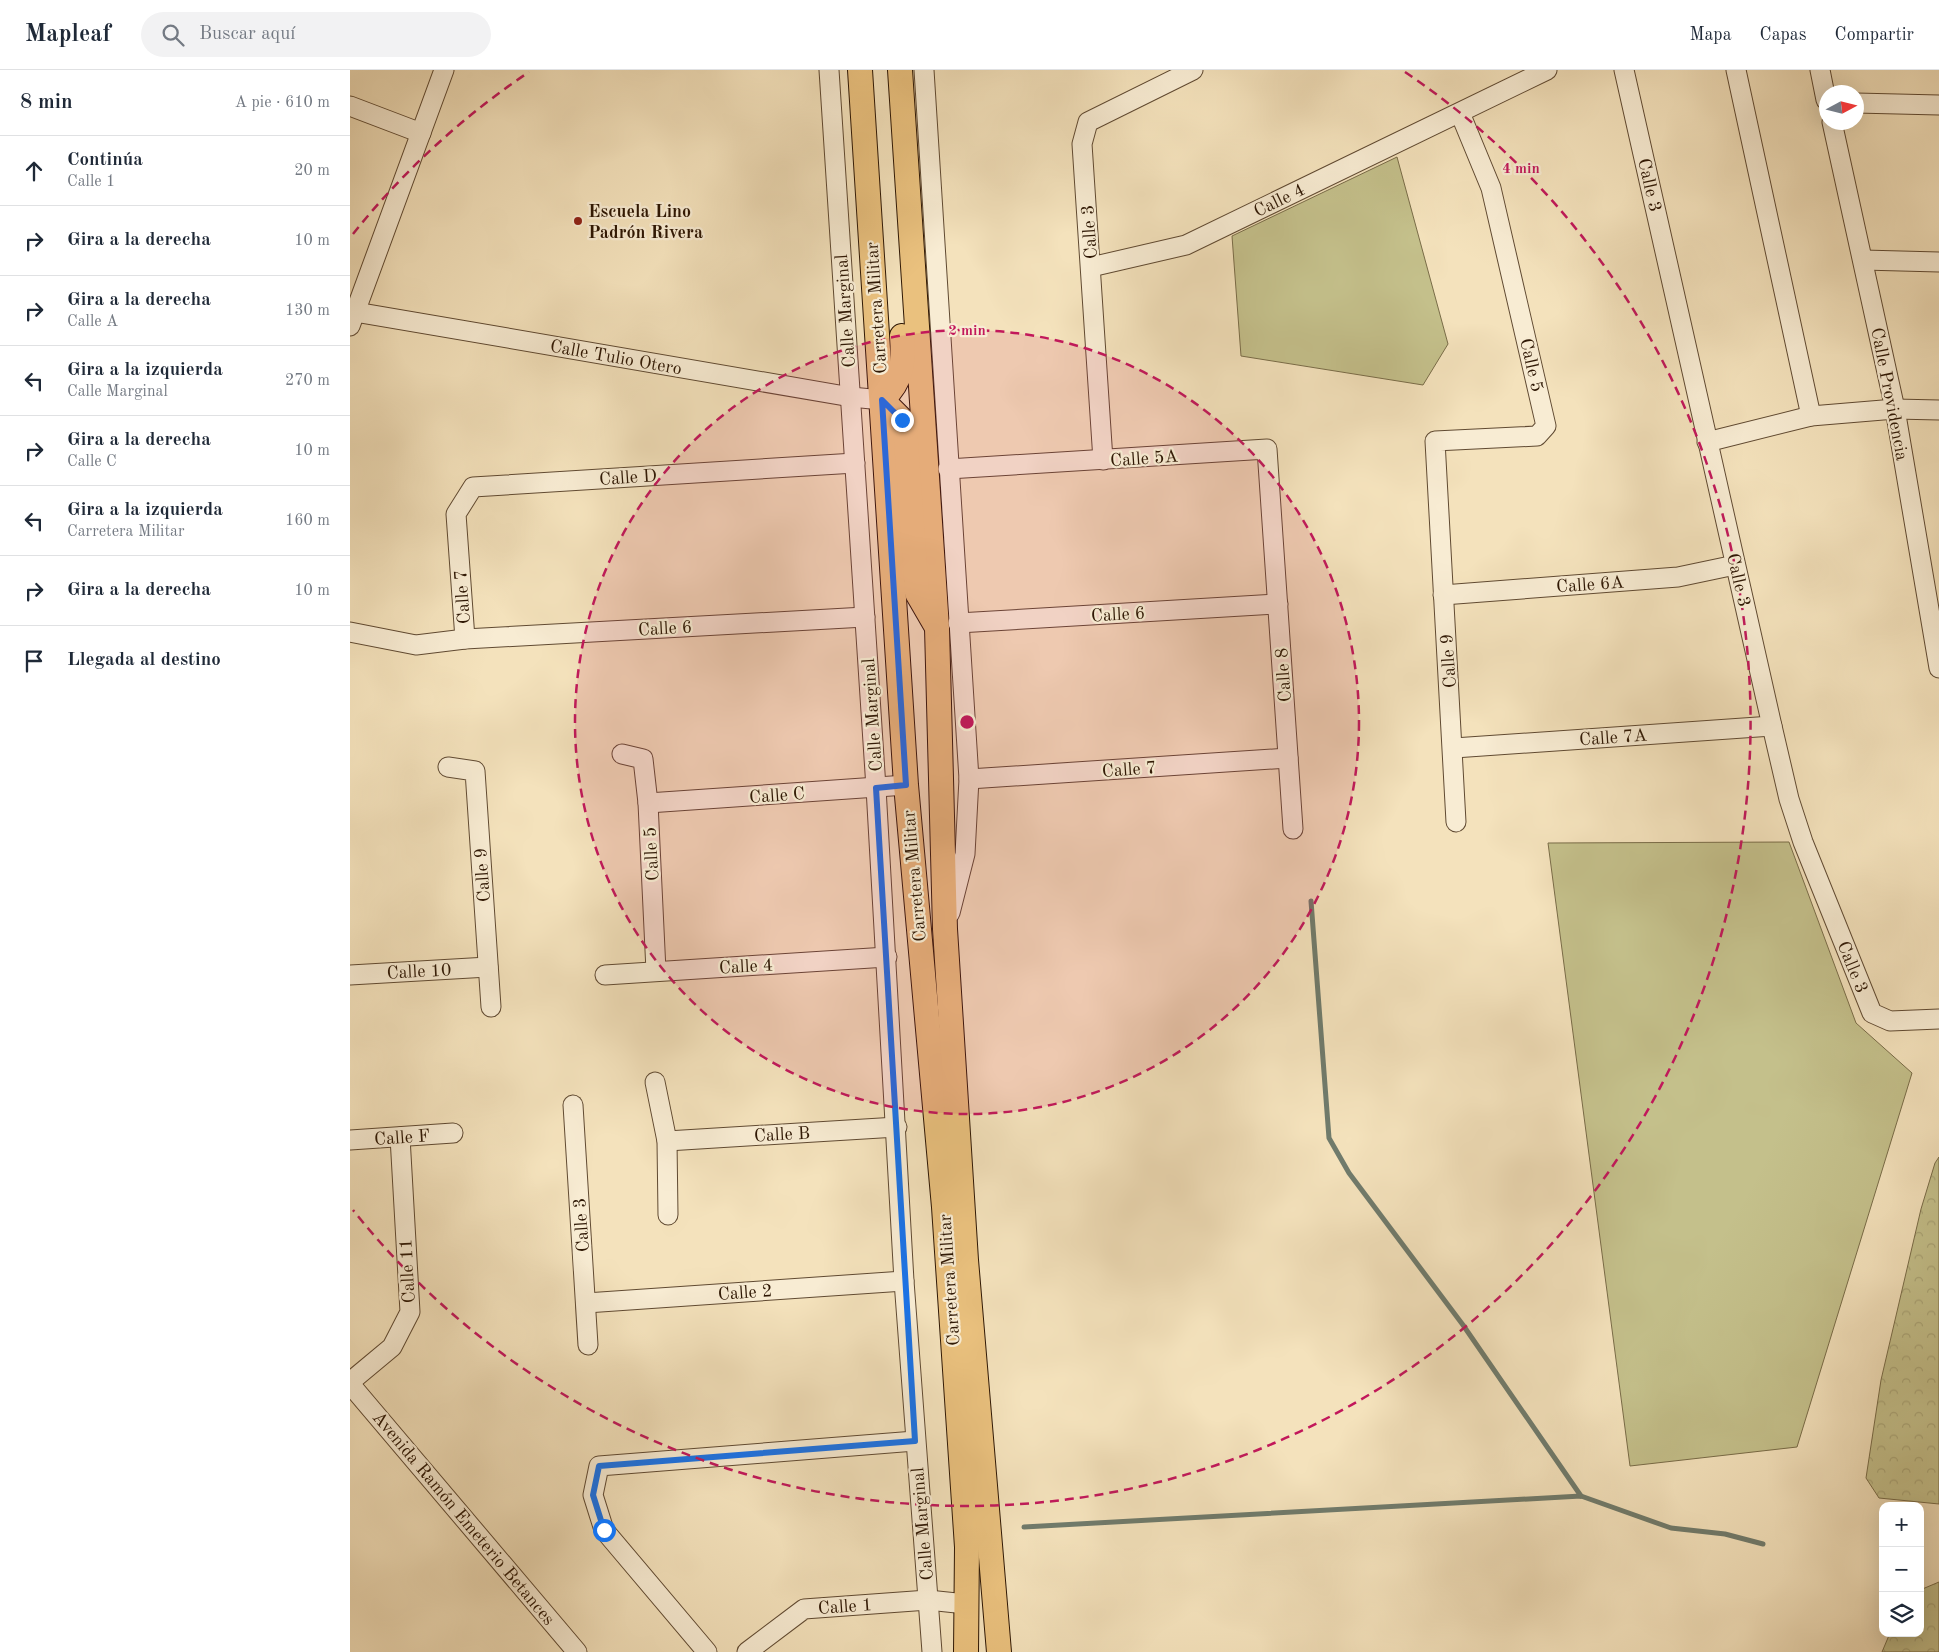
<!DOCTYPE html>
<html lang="es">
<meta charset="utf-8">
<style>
:root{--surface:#fff;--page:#f2f2f3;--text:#1f2937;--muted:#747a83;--line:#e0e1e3}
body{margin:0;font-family:"Old Standard TT",serif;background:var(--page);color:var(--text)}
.controls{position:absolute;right:15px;bottom:15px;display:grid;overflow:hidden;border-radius:10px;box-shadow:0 5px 20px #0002}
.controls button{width:45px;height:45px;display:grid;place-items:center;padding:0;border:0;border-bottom:1px solid var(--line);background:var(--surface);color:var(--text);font:25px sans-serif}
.compass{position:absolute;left:1469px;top:15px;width:45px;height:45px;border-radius:50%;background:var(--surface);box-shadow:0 5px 20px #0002;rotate:83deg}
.stop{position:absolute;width:15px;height:15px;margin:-11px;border:4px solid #1a73e8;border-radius:50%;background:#fff}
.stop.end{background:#1a73e8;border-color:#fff;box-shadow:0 1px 5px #0008}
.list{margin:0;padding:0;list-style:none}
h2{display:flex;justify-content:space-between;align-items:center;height:65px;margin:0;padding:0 20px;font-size:21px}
h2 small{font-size:16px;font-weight:400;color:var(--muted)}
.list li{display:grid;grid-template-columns:32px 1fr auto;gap:15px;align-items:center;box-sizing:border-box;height:70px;padding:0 20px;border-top:1px solid var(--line)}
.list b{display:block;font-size:19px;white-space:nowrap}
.list p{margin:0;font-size:16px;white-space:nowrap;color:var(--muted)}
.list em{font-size:16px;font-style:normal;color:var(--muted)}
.icon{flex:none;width:28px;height:28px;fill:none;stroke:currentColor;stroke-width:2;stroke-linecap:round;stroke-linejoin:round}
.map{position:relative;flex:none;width:1589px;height:1582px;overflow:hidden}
header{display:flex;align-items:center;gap:30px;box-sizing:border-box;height:70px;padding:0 25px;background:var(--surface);border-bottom:1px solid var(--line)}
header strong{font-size:24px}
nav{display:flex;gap:28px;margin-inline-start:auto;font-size:18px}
.search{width:350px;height:45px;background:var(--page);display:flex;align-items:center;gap:12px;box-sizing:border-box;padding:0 18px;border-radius:28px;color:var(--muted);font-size:19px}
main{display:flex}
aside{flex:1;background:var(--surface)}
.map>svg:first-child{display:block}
.green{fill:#c4c08b;stroke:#796c48}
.forest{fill:url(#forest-crowns);stroke:#796c48}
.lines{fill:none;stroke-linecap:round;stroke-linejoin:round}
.stream{stroke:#707b6c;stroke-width:5}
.minor-casing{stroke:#604a32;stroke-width:21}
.major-casing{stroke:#2e1704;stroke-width:26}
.minor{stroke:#f8ecd3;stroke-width:19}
.major{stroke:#eac17e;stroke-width:24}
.route{stroke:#1a73e8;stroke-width:6}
.ring{fill:none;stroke:#c2185b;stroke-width:2.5;stroke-dasharray:9 6}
.poi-dot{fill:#8f2418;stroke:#f8ecd3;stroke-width:2}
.labels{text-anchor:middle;stroke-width:4.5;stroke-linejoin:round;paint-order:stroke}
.street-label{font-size:18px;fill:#2e1704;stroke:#f8ecd3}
.poi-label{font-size:18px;font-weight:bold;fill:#2e1704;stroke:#f8ecd3;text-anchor:start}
.centre{fill:#c2185b;stroke:#f8ecd3;stroke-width:2.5}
.ring-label{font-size:15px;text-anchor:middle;font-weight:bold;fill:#c2185b;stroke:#f8ecd3;stroke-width:4.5;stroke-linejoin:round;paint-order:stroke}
</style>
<header>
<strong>Mapleaf</strong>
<div class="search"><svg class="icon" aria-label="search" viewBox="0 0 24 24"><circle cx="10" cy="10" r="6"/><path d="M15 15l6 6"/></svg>Buscar aquí</div>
<nav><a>Mapa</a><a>Capas</a><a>Compartir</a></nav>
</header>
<main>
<aside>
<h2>8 min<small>A pie · 610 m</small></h2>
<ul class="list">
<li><svg class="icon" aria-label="ahead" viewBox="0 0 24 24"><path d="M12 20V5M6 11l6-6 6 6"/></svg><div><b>Continúa</b><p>Calle 1</p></div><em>20 m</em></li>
<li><svg class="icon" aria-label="right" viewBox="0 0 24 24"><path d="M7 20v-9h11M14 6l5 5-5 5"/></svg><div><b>Gira a la derecha</b></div><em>10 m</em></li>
<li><svg class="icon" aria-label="right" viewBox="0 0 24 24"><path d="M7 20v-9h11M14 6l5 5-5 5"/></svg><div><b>Gira a la derecha</b><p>Calle A</p></div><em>130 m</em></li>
<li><svg class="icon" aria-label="left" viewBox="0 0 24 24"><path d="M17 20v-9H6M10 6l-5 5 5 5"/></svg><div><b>Gira a la izquierda</b><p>Calle Marginal</p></div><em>270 m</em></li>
<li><svg class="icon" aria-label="right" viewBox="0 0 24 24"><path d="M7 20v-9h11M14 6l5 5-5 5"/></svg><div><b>Gira a la derecha</b><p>Calle C</p></div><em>10 m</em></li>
<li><svg class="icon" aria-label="left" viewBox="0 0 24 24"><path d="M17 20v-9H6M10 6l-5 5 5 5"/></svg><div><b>Gira a la izquierda</b><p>Carretera Militar</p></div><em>160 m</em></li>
<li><svg class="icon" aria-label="right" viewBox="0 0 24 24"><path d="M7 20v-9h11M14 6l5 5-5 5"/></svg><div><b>Gira a la derecha</b></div><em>10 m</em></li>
<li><svg class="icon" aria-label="arrive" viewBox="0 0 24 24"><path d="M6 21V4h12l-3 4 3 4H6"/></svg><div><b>Llegada al destino</b></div></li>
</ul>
</aside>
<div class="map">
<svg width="1589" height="1582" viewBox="0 0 1589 1582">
<defs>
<pattern id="forest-crowns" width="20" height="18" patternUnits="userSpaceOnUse" patternTransform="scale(1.25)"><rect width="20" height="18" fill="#c4c08b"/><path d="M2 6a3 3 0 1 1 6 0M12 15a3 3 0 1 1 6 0" fill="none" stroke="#a9a476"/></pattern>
</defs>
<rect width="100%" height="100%" fill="#f4e2bc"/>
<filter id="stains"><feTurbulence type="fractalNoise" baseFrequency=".004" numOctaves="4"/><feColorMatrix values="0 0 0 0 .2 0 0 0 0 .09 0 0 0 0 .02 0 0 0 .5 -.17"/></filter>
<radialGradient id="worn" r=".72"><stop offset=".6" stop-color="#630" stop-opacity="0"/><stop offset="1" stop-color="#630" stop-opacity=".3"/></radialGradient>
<!-- green -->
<g class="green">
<polygon points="1047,87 1098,274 1073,315 891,286 882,166"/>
<polygon points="1439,772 1506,953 1562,1003 1447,1377 1280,1396 1198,773"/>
</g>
<!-- forest -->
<g class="forest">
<polygon points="1589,1087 1589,1434 1529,1428 1516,1408 1531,1310 1571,1139 1585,1093"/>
<polygon points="1589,1512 1589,1582 1532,1582 1540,1563 1570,1563 1570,1520"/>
</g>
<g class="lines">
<!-- stream -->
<g class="stream">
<polyline points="961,831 979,1068 999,1103 1113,1255 1231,1426"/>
<polyline points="674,1457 1231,1426 1321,1458 1375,1464 1413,1474"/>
</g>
<defs>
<g id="minor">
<polyline points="479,0 526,718 554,1211 582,1582"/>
<polyline points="574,0 619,709 615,784 600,843"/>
<polyline points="1274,0 1422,656 1439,729 1453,772 1522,943 1540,951 1589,949"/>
<polyline points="1386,0 1461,346"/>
<polyline points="1470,0 1476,30"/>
<polyline points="1506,33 1589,35"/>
<polyline points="0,36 71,63"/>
<polyline points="1482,52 1545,339 1589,598"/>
<polyline points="1513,190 1589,192"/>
<polyline points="741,197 836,175 1197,0"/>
<polyline points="0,241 501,327 532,330"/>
<polyline points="0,256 94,0"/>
<polyline points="1357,372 1461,346 1545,339 1589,340"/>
<polyline points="753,390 732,74 738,52 843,0"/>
<polyline points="598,399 917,379 943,759"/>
<polyline points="1093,525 1328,507 1385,495"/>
<polyline points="608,553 928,534"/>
<polyline points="0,562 66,575 115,569 515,547"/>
<polyline points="115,569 106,444 123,417 505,393"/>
<polyline points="1104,678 1422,656"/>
<polyline points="272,684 293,689 298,733 306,901"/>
<polyline points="98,697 125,701 141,937"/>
<polyline points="619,709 938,688"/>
<polyline points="298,733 556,715"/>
<polyline points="1106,752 1085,371 1187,366 1196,356 1141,118 1110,43"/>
<polyline points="0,905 138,897"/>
<polyline points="255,905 537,887"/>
<polyline points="305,1012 317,1071 318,1145"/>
<polyline points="223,1035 238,1275"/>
<polyline points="0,1070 103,1063"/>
<polyline points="317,1071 547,1057"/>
<polyline points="236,1233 554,1211"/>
<polyline points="0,1312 42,1277 60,1242 50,1067"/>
<polyline points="0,1314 227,1582"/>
<polyline points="357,1582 254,1460 243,1425 249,1396 565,1371"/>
<polyline points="397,1582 454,1539 578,1530 616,1534"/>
</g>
<g id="major">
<polyline points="510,0 556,715 594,1137 617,1477 616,1582"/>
<polyline points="550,0 587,558 595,859 616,1190 649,1582"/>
<path d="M532,330C553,310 554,292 552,266"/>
<polyline points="532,330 552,350 555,357 567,523 585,554"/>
</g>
</defs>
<!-- minor casing -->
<use href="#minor" class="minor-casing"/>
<!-- major casing -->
<use href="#major" class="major-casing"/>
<!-- minor -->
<use href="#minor" class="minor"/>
<!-- major -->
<use href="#major" class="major"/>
</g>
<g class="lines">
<!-- route -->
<polyline class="route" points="254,1460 243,1425 249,1396 565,1371 526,718 556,715 532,330 552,350"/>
</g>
<!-- distance rings -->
<circle cx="617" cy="652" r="392" fill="#c2185b" fill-opacity=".12"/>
<g class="ring">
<circle cx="617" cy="652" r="392"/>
<path d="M3 164A784 784 0 0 1 179 2M1055 2A784 784 0 1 1 3 1140"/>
</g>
<!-- markers -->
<circle class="poi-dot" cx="228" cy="151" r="5"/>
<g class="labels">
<!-- street labels -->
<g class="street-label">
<text transform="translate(1300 115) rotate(77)" y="6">Calle 3</text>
<text transform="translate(929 130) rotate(-26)" y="6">Calle 4</text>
<text transform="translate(739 162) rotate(-94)" y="6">Calle 3</text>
<text transform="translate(526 238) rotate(-94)" y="6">Carretera Militar</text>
<text transform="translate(495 241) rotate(-94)" y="6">Calle Marginal</text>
<text transform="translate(266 287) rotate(10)" y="6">Calle Tulio Otero</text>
<text transform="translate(1182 295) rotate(77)" y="6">Calle 5</text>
<text transform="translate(1540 324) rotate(79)" y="6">Calle Providencia</text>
<text transform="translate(794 388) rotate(-4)" y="6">Calle 5A</text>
<text transform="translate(278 407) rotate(-4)" y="6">Calle D</text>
<text transform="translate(1389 510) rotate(77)" y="6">Calle 3</text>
<text transform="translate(1240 514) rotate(-4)" y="6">Calle 6A</text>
<text transform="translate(112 527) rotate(-94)" y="6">Calle 7</text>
<text transform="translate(768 544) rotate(-3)" y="6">Calle 6</text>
<text transform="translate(315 558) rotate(-3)" y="6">Calle 6</text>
<text transform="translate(1098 591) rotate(-94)" y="6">Calle 9</text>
<text transform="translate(933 605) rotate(-94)" y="6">Calle 8</text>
<text transform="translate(522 645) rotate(-94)" y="6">Calle Marginal</text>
<text transform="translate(1263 667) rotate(-4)" y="6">Calle 7A</text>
<text transform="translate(779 699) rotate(-4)" y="6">Calle 7</text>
<text transform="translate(427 725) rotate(-4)" y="6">Calle C</text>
<text transform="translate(301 784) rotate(-93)" y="6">Calle 5</text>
<text transform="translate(132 805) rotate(-94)" y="6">Calle 9</text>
<text transform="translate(564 806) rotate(-95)" y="6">Carretera Militar</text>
<text transform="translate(396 896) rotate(-3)" y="6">Calle 4</text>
<text transform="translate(1503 897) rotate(68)" y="6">Calle 3</text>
<text transform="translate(69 901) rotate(-3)" y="6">Calle 10</text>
<text transform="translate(432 1064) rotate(-3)" y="6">Calle B</text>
<text transform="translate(52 1067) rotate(-4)" y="6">Calle F</text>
<text transform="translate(231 1155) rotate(-94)" y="6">Calle 3</text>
<text transform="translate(57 1201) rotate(-93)" y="6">Calle 11</text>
<text transform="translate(599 1210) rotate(-94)" y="6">Carretera Militar</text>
<text transform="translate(395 1222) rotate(-4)" y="6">Calle 2</text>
<text transform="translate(114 1448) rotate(50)" y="6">Avenida Ramón Emeterio Betances</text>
<text transform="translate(572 1454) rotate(-95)" y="6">Calle Marginal</text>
<text transform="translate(495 1536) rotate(-4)" y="6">Calle 1</text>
</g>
<!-- poi labels -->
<g class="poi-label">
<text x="238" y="147">Escuela Lino<tspan x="238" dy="21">Padrón Rivera</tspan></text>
</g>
</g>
<circle cx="617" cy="652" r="8" class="centre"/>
<g class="ring-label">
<text x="1171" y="103">4 min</text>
<text x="617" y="265">2 min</text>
</g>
<rect width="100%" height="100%" filter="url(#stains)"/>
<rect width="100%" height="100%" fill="url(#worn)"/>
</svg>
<div class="controls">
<button>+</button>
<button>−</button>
<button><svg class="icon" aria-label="layers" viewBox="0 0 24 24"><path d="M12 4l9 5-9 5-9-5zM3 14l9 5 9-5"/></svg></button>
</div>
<svg class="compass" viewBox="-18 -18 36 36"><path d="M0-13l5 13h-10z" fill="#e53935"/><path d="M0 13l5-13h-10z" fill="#747a83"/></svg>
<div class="stop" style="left:254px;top:1460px"></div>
<div class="stop end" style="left:552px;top:350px"></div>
</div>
</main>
